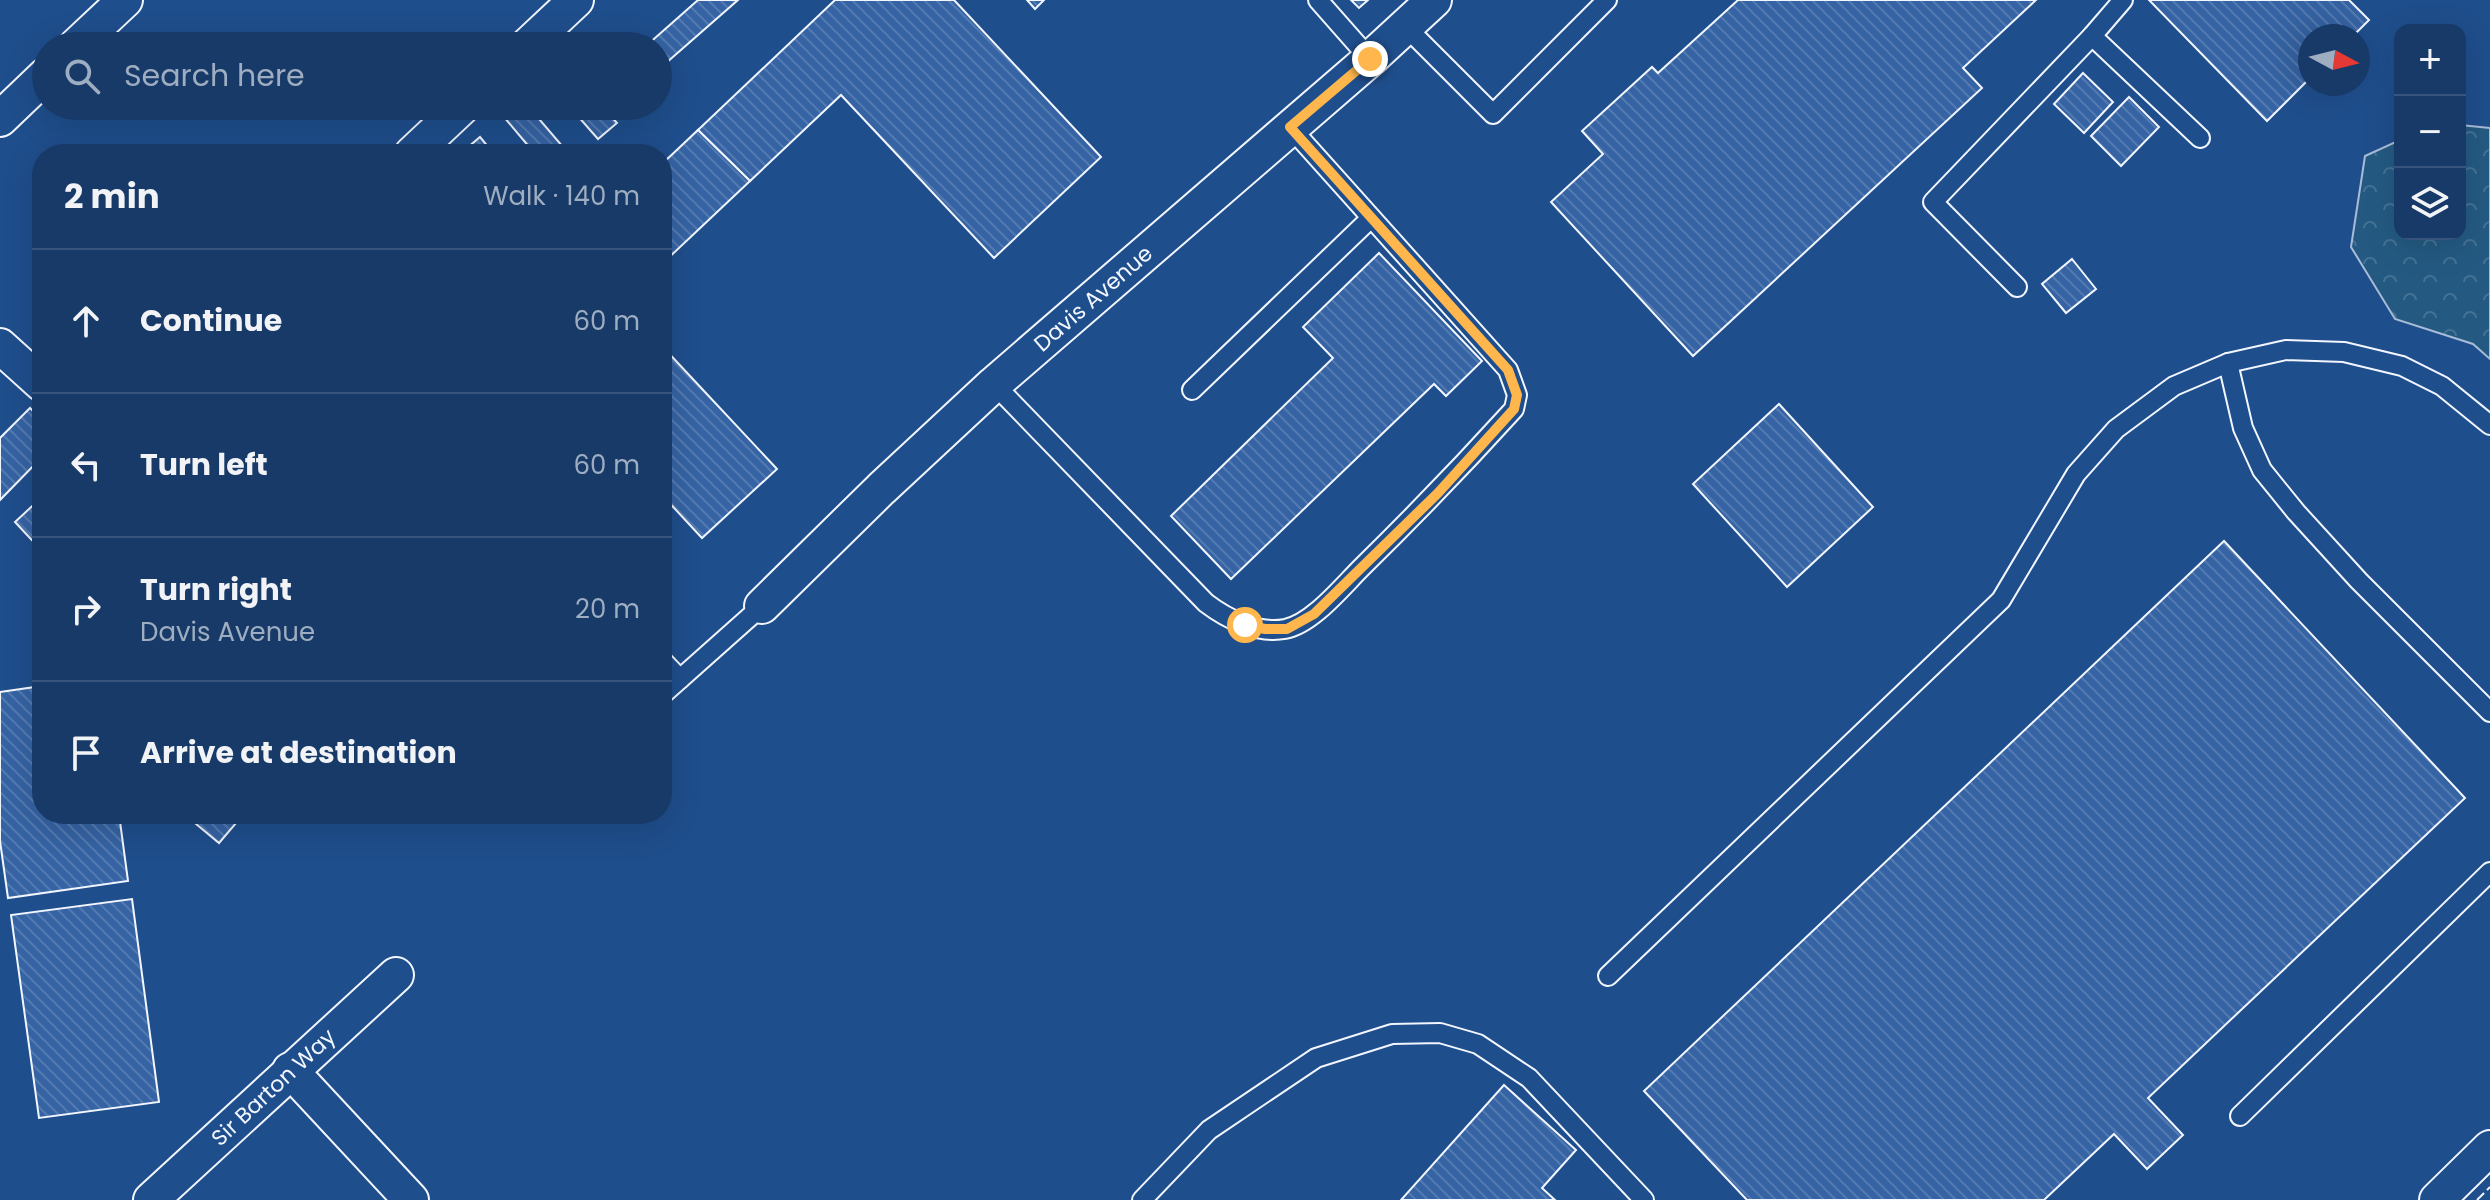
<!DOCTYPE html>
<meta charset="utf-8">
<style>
:root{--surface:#173a69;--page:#244571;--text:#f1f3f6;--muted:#9eadc0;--line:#36547d}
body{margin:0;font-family:Poppins,sans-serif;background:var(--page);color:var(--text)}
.controls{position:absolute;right:24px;top:24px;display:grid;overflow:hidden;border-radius:16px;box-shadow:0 8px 32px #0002}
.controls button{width:72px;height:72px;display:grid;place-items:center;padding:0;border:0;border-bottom:2px solid var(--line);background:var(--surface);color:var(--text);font:40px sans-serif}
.compass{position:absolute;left:2298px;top:24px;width:72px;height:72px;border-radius:50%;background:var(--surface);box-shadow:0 8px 32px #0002;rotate:97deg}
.stop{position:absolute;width:24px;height:24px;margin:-18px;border:6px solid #ffb74d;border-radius:50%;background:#fff}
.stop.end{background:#ffb74d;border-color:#fff;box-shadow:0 2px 8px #0008}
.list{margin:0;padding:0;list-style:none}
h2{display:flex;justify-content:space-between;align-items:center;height:104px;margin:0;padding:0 32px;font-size:34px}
h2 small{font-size:26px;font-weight:400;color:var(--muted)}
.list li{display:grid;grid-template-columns:52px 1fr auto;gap:24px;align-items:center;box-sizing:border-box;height:144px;padding:0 32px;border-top:2px solid var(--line)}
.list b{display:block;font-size:30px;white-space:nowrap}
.list p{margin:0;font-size:26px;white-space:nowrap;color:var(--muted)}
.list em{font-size:26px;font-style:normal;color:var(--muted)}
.icon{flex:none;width:44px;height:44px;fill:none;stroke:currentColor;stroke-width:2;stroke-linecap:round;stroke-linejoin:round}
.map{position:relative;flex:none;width:2490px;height:1200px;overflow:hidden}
.search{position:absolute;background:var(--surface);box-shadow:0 8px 32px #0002;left:32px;top:32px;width:640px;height:88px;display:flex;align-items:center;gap:20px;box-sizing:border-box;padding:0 28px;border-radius:44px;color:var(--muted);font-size:30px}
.panel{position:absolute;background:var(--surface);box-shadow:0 8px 32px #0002;left:32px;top:144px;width:640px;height:680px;border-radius:32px}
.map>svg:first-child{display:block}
.forest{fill:url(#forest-crowns);stroke:#a8bbd7;stroke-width:2}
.building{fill:url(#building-back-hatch);stroke:#f2f6ff;stroke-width:2}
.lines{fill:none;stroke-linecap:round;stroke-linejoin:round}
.service-casing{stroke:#f2f6ff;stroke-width:22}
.minor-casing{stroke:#f2f6ff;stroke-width:38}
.service{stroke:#1f4e8c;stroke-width:18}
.minor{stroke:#1f4e8c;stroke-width:34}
.fence{stroke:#f2f6ff;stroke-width:2;stroke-dasharray:10 4;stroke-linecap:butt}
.route{stroke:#ffb74d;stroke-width:10}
.labels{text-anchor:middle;stroke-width:6;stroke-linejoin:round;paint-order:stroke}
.street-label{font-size:22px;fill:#f2f6ff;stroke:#1f4e8c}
</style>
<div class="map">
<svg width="2490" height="1200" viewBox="0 0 2490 1200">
<defs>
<pattern id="forest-crowns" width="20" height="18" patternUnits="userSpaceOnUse" patternTransform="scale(2)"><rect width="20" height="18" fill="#245a82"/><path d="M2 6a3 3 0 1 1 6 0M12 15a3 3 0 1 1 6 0" fill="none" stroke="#447295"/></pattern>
<pattern id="building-back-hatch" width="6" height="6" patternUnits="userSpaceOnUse" patternTransform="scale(2)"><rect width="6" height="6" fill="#3563a3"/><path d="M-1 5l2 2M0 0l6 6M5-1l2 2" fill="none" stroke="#537ab1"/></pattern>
</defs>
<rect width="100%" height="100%" fill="#1f4e8c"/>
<!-- forest -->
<polygon class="forest" points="2460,125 2490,128 2490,359 2473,344 2395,319 2351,247 2365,156 2400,140 2400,234 2460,234"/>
<!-- building -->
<g class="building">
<polygon points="698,0 738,0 658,70 658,46 646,46"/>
<polygon points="835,0 954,0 1101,157 994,258 841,95 750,181 698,130"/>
<polygon points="1027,0 1044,0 1035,9"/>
<polygon points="1351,0 1368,0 1359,8"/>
<polygon points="1738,0 2036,0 1963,68 1982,88 1693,356 1551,202 1603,154 1582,131 1652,67 1658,73"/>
<polygon points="2149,0 2349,0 2369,20 2353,36 2310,36 2310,78 2267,121"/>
<polygon points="2083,73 2113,102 2084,133 2054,104"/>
<polygon points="2129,97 2159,127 2121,166 2091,136"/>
<polygon points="504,106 528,106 569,154 535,154 499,111"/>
<polygon points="569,106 602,106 617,123 598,139"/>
<polygon points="698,130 750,181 662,264 662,164"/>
<polygon points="480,137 494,154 460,154"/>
<polygon points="1379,253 1482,361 1446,396 1434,384 1231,579 1171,516 1333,358 1303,327"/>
<polygon points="2072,259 2096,289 2066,313 2042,284"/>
<polygon points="662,346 777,469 702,538 662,495"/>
<polygon points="1779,404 1873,507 1787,587 1693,484"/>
<polygon points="30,408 42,420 42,457 0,500 0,438"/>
<polygon points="42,497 42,551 15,522"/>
<polygon points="2224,541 2465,798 2148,1098 2183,1135 2147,1169 2114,1134 2044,1200 1747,1200 1644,1091"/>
<polygon points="42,686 42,814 119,814 128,881 8,898 0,841 0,692"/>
<polygon points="205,814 227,814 237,822 219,843 196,824"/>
<polygon points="132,899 159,1102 39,1118 11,915"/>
<polygon points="1504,1085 1576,1150 1542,1188 1555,1200 1401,1200"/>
</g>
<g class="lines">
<defs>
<g id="service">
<polyline points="1318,0 1370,59"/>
<polyline points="1406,27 1493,114 1607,0"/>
<polyline points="2092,36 2200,138"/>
<polyline points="2017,287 1933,202 2092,36 2123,0"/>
<polyline points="2228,363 2243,428 2262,470 2296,512 2359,581 2490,712"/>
<path d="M994,384L1206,603C1227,619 1257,634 1285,629C1312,624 1342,587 1361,568C1414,516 1465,463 1514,409L1517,395L1508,370L1290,127"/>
<polyline points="1192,390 1371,218"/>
<polyline points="662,660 680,679"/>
<polyline points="662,695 762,606"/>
<polyline points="1608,976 2001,600 2076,474 2116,429 2174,386 2228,363 2286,350 2344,352 2402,366 2442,386 2490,425"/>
<polyline points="2240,1116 2490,872"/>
<polyline points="1142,1200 1209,1130 1316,1058 1392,1034 1440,1033 1478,1044 1529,1078 1644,1200"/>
</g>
<g id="minor">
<polyline points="76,46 125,0"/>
<polyline points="527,46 576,0"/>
<polyline points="0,119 46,75"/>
<polyline points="412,154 463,106"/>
<polyline points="0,346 42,384"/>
<polyline points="762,606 881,489 994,384 1370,59 1434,0"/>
<polyline points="290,1070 411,1200"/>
<polyline points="151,1200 396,975"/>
<polyline points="2437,1200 2490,1148"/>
</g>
</defs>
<!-- service casing -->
<use href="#service" class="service-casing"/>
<!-- minor casing -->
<use href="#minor" class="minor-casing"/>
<!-- service -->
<use href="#service" class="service"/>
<!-- minor -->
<use href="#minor" class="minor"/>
<!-- fence -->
<polyline class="fence" points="2477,1200 2490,1187"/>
</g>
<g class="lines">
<!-- route -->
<polyline class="route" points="1245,625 1265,629 1287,629 1314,614 1438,493 1514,409 1517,395 1508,370 1290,127 1370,59"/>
</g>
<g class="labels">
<!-- street labels -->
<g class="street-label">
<text transform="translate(1093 298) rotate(-41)" y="8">Davis Avenue</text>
<text transform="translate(273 1087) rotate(-43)" y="8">Sir Barton Way</text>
</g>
</g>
</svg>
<div class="controls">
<button>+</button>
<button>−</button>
<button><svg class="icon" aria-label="layers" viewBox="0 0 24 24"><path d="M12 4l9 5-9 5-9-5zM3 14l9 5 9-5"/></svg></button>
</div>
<svg class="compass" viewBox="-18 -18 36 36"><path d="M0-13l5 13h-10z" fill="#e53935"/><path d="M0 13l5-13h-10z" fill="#9eadc0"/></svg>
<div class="stop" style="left:1245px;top:625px"></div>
<div class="stop end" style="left:1370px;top:59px"></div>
<div class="search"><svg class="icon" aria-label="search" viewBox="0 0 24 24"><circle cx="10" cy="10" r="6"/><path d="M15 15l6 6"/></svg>Search here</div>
<section class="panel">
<h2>2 min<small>Walk · 140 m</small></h2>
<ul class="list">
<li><svg class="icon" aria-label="ahead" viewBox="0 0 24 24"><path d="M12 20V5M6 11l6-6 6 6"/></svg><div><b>Continue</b></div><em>60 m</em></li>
<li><svg class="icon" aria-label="left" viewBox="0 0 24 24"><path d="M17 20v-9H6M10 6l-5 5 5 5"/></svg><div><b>Turn left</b></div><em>60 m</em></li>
<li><svg class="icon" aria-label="right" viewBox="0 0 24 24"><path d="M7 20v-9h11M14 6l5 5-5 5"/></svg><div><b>Turn right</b><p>Davis Avenue</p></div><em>20 m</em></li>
<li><svg class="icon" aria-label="arrive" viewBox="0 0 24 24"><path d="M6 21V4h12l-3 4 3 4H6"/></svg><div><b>Arrive at destination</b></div></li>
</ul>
</section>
</div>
